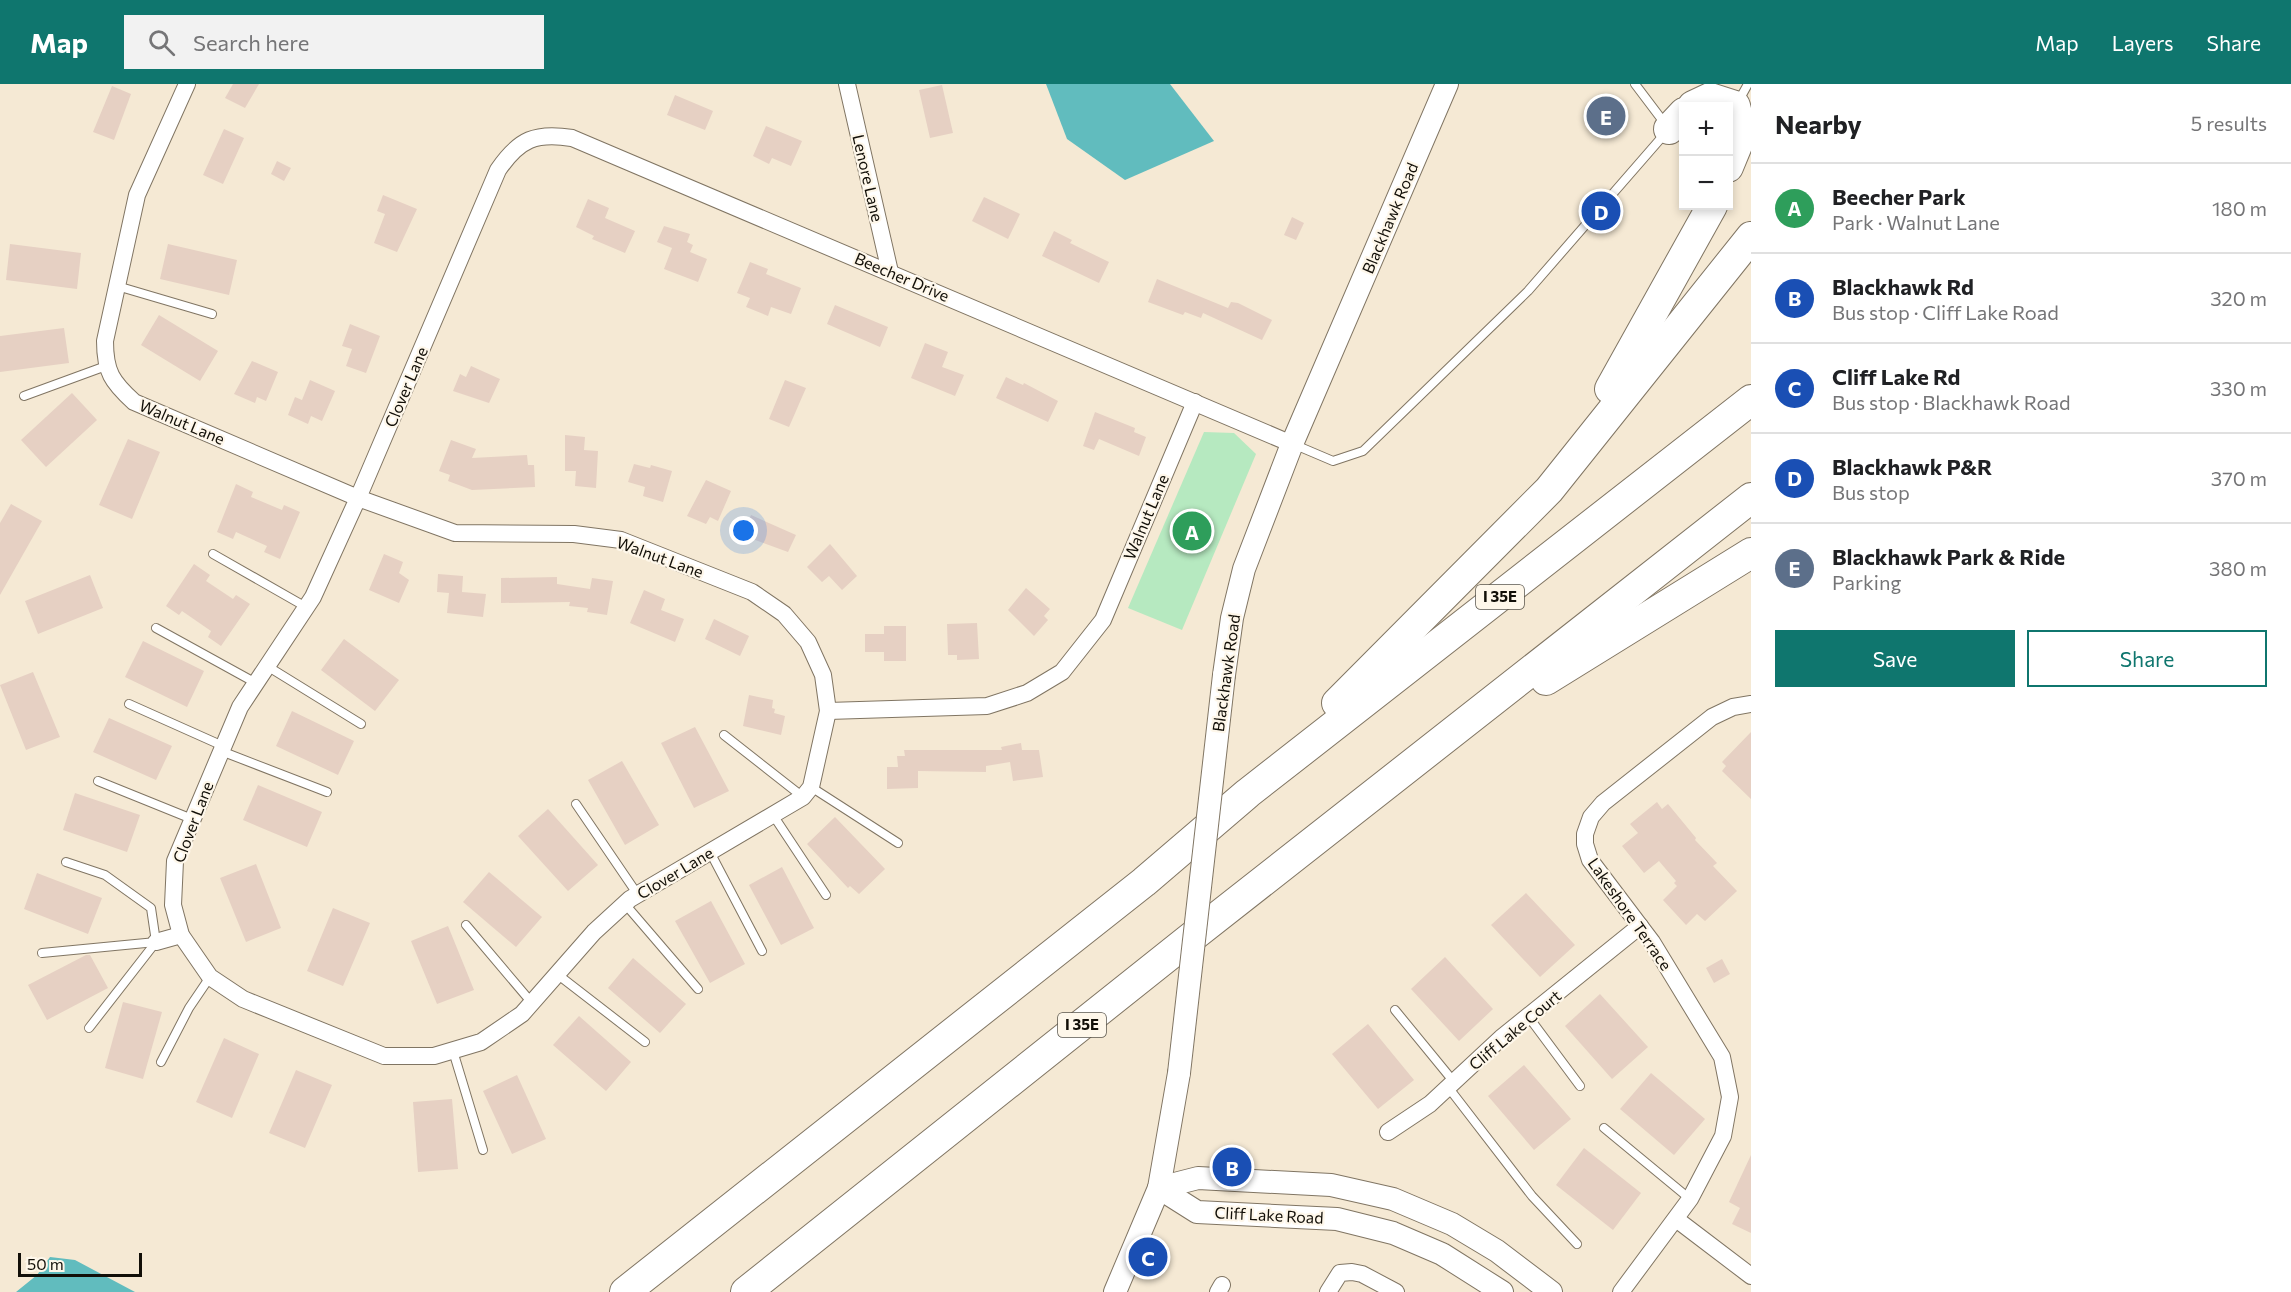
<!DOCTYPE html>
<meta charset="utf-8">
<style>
:root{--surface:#fff;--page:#f2f2f2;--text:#202124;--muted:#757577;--line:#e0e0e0;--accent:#0f766e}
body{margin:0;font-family:Commissioner,sans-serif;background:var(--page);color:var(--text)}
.controls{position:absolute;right:18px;top:18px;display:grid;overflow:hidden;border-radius:0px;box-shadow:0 3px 9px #0003}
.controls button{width:54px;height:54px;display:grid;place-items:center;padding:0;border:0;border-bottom:2px solid var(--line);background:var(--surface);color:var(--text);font:30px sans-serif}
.scale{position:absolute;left:18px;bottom:15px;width:124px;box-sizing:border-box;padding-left:6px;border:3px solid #120f08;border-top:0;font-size:16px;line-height:21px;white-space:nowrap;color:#120f08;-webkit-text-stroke:4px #fef7ea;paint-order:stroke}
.you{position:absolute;left:744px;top:447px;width:21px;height:21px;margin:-15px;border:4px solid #fff;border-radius:50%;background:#1a73e8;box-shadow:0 0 0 9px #1a73e833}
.badge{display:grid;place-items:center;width:39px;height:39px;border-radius:50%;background:var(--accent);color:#fff;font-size:20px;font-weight:700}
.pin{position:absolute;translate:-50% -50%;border:3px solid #fff;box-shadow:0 2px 6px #0006}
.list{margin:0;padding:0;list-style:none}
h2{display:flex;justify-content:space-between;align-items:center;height:78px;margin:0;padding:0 24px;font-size:26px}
h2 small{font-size:20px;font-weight:400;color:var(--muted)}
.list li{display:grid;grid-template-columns:39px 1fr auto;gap:18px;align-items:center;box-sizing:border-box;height:90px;padding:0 24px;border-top:2px solid var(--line)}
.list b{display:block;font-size:22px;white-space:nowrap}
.list p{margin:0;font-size:20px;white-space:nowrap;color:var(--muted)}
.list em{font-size:20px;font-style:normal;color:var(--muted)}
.actions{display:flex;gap:12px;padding:18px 24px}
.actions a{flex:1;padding:14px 0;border:2px solid var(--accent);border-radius:0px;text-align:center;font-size:21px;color:var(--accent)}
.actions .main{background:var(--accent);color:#fff}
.icon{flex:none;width:33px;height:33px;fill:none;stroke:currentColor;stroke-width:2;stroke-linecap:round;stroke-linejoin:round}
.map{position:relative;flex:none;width:1751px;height:1208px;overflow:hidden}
header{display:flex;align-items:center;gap:36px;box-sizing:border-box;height:84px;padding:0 30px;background:var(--accent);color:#fff}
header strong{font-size:28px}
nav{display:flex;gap:33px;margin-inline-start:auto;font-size:21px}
.search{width:420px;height:54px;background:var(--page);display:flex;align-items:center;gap:15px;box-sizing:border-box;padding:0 21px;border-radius:0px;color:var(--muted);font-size:22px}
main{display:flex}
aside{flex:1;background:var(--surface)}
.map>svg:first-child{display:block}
.green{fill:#b6e9c0}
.water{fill:#61bcbe}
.building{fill:#e6d0c3}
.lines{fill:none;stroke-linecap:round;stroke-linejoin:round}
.lane-casing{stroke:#807563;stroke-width:10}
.street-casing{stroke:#807563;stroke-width:18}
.secondary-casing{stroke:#807563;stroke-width:24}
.highway-casing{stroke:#807563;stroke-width:32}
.lane{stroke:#fff;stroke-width:8}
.street{stroke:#fff;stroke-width:16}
.secondary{stroke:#fff;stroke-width:22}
.highway{stroke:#fff;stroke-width:30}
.secondary-bridge-casing{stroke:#807563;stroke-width:24;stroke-linecap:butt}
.secondary-bridge{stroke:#fff;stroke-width:22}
.labels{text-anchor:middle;stroke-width:4.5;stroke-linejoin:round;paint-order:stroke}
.shield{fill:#fef7ea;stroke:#59554c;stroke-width:1.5}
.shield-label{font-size:15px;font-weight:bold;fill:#120f08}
.street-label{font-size:16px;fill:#120f08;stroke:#fef7ea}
</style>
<header>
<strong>Map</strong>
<div class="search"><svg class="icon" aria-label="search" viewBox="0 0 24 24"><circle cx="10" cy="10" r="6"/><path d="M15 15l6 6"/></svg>Search here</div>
<nav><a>Map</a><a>Layers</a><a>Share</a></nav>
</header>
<main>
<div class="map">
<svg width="1751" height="1208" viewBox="0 0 1751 1208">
<rect width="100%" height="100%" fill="#f5e9d4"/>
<!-- green -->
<polygon class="green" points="1204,348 1234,349 1256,370 1182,546 1128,524"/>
<!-- water -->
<g class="water">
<polygon points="1046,0 1170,0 1214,57 1125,96 1067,55"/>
<polygon points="50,1173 75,1176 135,1208 16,1208 37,1191"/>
</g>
<!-- building -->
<g class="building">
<polygon points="233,0 259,0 245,24 225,14"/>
<polygon points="942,1 953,49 930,54 919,6"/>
<polygon points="112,2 131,10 114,56 93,48"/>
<polygon points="675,11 713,27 705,46 667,31"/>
<polygon points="766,42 802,57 791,82 772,74 769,80 753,72"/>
<polygon points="224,45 244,54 223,100 203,91"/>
<polygon points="277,77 291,84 284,97 271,90"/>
<polygon points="383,111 417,125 397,168 374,159 385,130 377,127"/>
<polygon points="984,113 1020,130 1008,155 972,137"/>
<polygon points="588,115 609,124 605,134 635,147 625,169 592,155 594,152 576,143"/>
<polygon points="1292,133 1304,139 1296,156 1284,151"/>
<polygon points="664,142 690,150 687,158 693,161 690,168 707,175 698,198 664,185 672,164 657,158"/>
<polygon points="1054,147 1072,156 1070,159 1109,178 1099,199 1042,172"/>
<polygon points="10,160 81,169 77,205 6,196"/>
<polygon points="168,160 237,176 229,211 160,195"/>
<polygon points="750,178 768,185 766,190 801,204 791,230 771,223 768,232 746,223 750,214 737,209"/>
<polygon points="1157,195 1228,224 1231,218 1238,219 1272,236 1262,256 1203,229 1201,234 1185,228 1183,231 1148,218"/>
<polygon points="835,221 888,243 880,263 827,240"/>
<polygon points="159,231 218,267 200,297 141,261"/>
<polygon points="350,240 380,252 366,289 346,282 352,265 342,262"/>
<polygon points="64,244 69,279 0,288 0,252"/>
<polygon points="925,259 948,268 942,283 964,291 955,312 911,294"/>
<polygon points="252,277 278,288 266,317 257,313 255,319 234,310"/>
<polygon points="471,282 500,295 489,319 453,307 460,290 466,293"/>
<polygon points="1006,293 1023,301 1024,299 1058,317 1048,338 996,314"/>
<polygon points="310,296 335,307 322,337 311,332 308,340 288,331 295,313 302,316"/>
<polygon points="785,296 806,304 789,343 769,335"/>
<polygon points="72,309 97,336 46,383 21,356"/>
<polygon points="1095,328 1135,344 1134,348 1146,353 1139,372 1099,355 1094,366 1083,362"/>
<polygon points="565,351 585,353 584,366 598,367 596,404 575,402 576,387 565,387"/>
<polygon points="128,355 160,368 132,435 99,421"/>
<polygon points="451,356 476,365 472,374 527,371 528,381 534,381 535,403 472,406 448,397 450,391 439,387"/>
<polygon points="634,380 650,384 651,381 672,387 663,418 643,412 645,403 628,398"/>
<polygon points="706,396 731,407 718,437 710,433 706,440 687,432"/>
<polygon points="236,400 253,408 251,413 282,426 284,421 300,428 280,475 264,468 267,462 236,448 233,455 217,448"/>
<polygon points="11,420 42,437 0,511 0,439"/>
<polygon points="751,431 796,451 788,468 742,451"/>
<polygon points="830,460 857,492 842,506 829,492 822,498 807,483"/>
<polygon points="384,470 403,478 399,489 409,496 399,519 369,506"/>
<polygon points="194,480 210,491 206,497 233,515 236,511 250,520 221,562 208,553 211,547 182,527 179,531 166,522"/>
<polygon points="438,490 463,492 462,508 486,510 483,533 447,529 449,509 437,508"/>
<polygon points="90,491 103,524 38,550 25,517"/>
<polygon points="557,493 557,500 590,505 592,494 613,497 607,531 587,528 588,524 569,522 570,518 501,519 501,494"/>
<polygon points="1026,504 1050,525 1044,532 1048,536 1034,552 1008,526"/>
<polygon points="644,506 665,515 661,526 684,535 675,558 630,539"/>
<polygon points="714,535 749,552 740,572 705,555"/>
<polygon points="977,539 979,575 957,576 957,571 948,571 947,540"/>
<polygon points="884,542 906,542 906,577 884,577 884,568 865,568 865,550 884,550"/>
<polygon points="344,555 399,596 375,627 321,586"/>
<polygon points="143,557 204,587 187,623 125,593"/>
<polygon points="33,588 60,653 26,666 0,601"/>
<polygon points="749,611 773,616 772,624 775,625 774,629 785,632 781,651 743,642"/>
<polygon points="292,627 354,657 338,691 276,662"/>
<polygon points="109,634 172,662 156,696 93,668"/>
<polygon points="695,643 729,707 694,724 661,659"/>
<polygon points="1751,648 1751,715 1722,687 1726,682 1722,678"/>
<polygon points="1021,659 1022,666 1039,666 1043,693 1013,697 1010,678 986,682 986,688 918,687 918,704 887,705 887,683 898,683 897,672 905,672 904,666 1002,666 1001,663"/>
<polygon points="622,677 659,741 625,761 588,696"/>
<polygon points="258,701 322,728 307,763 243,736"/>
<polygon points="75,709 140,731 127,768 63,746"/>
<polygon points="1657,718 1662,725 1668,720 1696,754 1695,756 1717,779 1713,782 1737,807 1705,837 1697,830 1686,841 1663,816 1677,802 1674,799 1676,797 1659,777 1644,789 1622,762 1638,749 1630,740"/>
<polygon points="548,725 598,781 568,807 518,752"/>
<polygon points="835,733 885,785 859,810 850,802 848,804 807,760"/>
<polygon points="256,780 281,844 246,858 220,794"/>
<polygon points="782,783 814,844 781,861 749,801"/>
<polygon points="489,788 542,833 516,863 463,818"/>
<polygon points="37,789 102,814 88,850 24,825"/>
<polygon points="1526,809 1575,861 1540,893 1491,841"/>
<polygon points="711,817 745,880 710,899 675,837"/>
<polygon points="333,824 370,839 343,902 307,887"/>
<polygon points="448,842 474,906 437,920 411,857"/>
<polygon points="86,871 90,871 108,904 47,936 28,901"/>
<polygon points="1445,873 1493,925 1459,957 1411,905"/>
<polygon points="633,874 686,920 660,949 608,904"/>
<polygon points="1722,875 1730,890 1714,899 1706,884"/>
<polygon points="1600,910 1648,963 1612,995 1565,942"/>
<polygon points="123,918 162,928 143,995 105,984"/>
<polygon points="579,932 631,978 606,1007 553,961"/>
<polygon points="1368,940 1414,996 1378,1025 1332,970"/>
<polygon points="224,954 259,970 232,1034 196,1018"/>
<polygon points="1524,981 1571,1035 1534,1066 1488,1012"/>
<polygon points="296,986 332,1001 305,1064 269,1049"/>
<polygon points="1651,989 1705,1035 1674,1071 1620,1025"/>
<polygon points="517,991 546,1055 512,1070 483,1007"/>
<polygon points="452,1015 458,1085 418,1088 413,1018"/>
<polygon points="1584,1064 1641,1109 1613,1146 1556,1101"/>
<polygon points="1751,1071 1751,1149 1732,1140 1740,1124 1729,1118"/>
</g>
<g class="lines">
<defs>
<g id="lane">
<polyline points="1738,18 1748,0"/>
<polyline points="117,202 212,230"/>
<polyline points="24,312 106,282"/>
<polyline points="1293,360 1333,377 1363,367 1528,207 1669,45 1635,0"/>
<polyline points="213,470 306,523"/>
<polyline points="156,544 256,599"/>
<polyline points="267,582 361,640"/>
<polyline points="129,620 223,662"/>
<polyline points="724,651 803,713"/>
<polyline points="221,667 327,708"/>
<polyline points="98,697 192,735"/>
<polyline points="811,703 898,759"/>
<polyline points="576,720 638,811"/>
<polyline points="773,731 826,811"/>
<polyline points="710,768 762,867"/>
<polyline points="66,778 105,791 151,824 156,858 89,944"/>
<polyline points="625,820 698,905"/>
<polyline points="466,841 532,919"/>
<polyline points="42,869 156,858"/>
<polyline points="557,890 645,958"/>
<polyline points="1395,926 1454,998"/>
<polyline points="1528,932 1580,1002"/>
<polyline points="453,967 483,1066"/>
<polyline points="161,978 189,924 210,893"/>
<polyline points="1448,1003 1532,1112 1577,1160"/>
<polyline points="1604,1044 1690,1115"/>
</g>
<g id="street">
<path d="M187,0L137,111L105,257C105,288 112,298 134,318L358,414L455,449L574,450L621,456L752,508L784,530L808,558L823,591L828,627L811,703L803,713L630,815L594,848L522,930L481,958L434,972H384L243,915L210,893L181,851L173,821L175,777L240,623L313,513L358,414L498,86C519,55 536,48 572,54L1292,360"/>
<polyline points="847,0 890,188"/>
<polyline points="828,627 987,622 1027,609 1062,588 1103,536 1195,318"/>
<polyline points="156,858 181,851"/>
<polyline points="1388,1048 1430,1020 1501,954 1640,842"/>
<polyline points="1676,1135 1751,1192"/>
<polyline points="1218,1208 1222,1201"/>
<polyline points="1328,1208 1340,1189 1352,1188 1362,1190 1396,1208"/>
<polyline points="1621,1208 1690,1115 1723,1052 1730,1013 1722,973 1652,858 1590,776 1585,760 1585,750 1591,733 1603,719 1712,633 1733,623 1751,620"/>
</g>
<g id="secondary">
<polyline points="1224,591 1232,534 1244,485 1292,360 1447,0"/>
<polyline points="1159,1104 1198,1094 1331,1101 1393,1115 1452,1140 1497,1167 1551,1208"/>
<polyline points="1159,1104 1197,1128 1337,1135 1393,1149 1442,1170 1502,1208"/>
<polyline points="1115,1208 1159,1104 1179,989"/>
</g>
<g id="highway">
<polyline points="1693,22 1710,14 1735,22 1742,49 1728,83"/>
<polyline points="1669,45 1684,29"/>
<polyline points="1610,305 1712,122"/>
<polyline points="1546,596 1751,469"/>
<polyline points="1337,619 1549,406 1751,153"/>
<polyline points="625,1208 1144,798 1248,709 1751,316"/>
<polyline points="746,1208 1188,856 1751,414"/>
</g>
</defs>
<!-- lane casing -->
<use href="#lane" class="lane-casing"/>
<!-- street casing -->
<use href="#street" class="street-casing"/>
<!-- secondary casing -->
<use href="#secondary" class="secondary-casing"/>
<!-- highway casing -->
<use href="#highway" class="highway-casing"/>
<!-- lane -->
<use href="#lane" class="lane"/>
<!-- street -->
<use href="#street" class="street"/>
<!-- secondary -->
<use href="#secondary" class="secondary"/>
<!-- highway -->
<use href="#highway" class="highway"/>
<defs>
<polyline id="secondary-bridge" points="1179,989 1224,591"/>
</defs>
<!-- secondary-bridge casing -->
<use href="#secondary-bridge" class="secondary-bridge-casing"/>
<!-- secondary-bridge -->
<use href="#secondary-bridge" class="secondary-bridge"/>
</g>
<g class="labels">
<!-- shield labels -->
<g class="shield">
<rect x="1476" y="501" width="48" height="24" rx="4.5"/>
<rect x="1058" y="929" width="48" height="24" rx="4.5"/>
</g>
<g class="shield-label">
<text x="1500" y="518">I 35E</text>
<text x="1082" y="946">I 35E</text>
</g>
<!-- street labels -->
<g class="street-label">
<text transform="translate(868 94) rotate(77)" y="6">Lenore Lane</text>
<text transform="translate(1390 134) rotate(-67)" y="6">Blackhawk Road</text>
<text transform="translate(902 193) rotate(23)" y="6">Beecher Drive</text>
<text transform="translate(406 303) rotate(-67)" y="6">Clover Lane</text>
<text transform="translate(182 338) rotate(23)" y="6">Walnut Lane</text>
<text transform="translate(1146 433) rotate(-67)" y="6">Walnut Lane</text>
<text transform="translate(660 473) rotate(20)" y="6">Walnut Lane</text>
<text transform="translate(1226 589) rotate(-82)" y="6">Blackhawk Road</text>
<text transform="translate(193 738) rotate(-69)" y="6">Clover Lane</text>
<text transform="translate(675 789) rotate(-31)" y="6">Clover Lane</text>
<text transform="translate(1630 830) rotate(55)" y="6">Lakeshore Terrace</text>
<text transform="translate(1515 946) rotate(-40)" y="6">Cliff Lake Court</text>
<text transform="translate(1269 1131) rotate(3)" y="6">Cliff Lake Road</text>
</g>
</g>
</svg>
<div class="controls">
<button>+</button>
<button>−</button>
</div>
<div class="scale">50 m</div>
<div class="you"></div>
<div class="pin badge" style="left:1192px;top:447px;background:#2e9e5b">A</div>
<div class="pin badge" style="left:1232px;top:1083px;background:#1a4fb4">B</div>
<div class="pin badge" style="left:1148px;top:1173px;background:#1a4fb4">C</div>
<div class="pin badge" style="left:1601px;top:127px;background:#1a4fb4">D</div>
<div class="pin badge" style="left:1606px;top:32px;background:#5c6f8a">E</div>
</div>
<aside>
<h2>Nearby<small>5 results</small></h2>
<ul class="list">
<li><span class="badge" style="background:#2e9e5b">A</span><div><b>Beecher Park</b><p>Park · Walnut Lane</p></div><em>180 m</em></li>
<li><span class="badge" style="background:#1a4fb4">B</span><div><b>Blackhawk Rd</b><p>Bus stop · Cliff Lake Road</p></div><em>320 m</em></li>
<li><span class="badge" style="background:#1a4fb4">C</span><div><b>Cliff Lake Rd</b><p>Bus stop · Blackhawk Road</p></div><em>330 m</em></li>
<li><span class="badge" style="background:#1a4fb4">D</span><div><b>Blackhawk P&amp;R</b><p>Bus stop</p></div><em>370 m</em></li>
<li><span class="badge" style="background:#5c6f8a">E</span><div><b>Blackhawk Park &amp; Ride</b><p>Parking</p></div><em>380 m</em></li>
</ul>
<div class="actions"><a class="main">Save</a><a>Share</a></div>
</aside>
</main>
